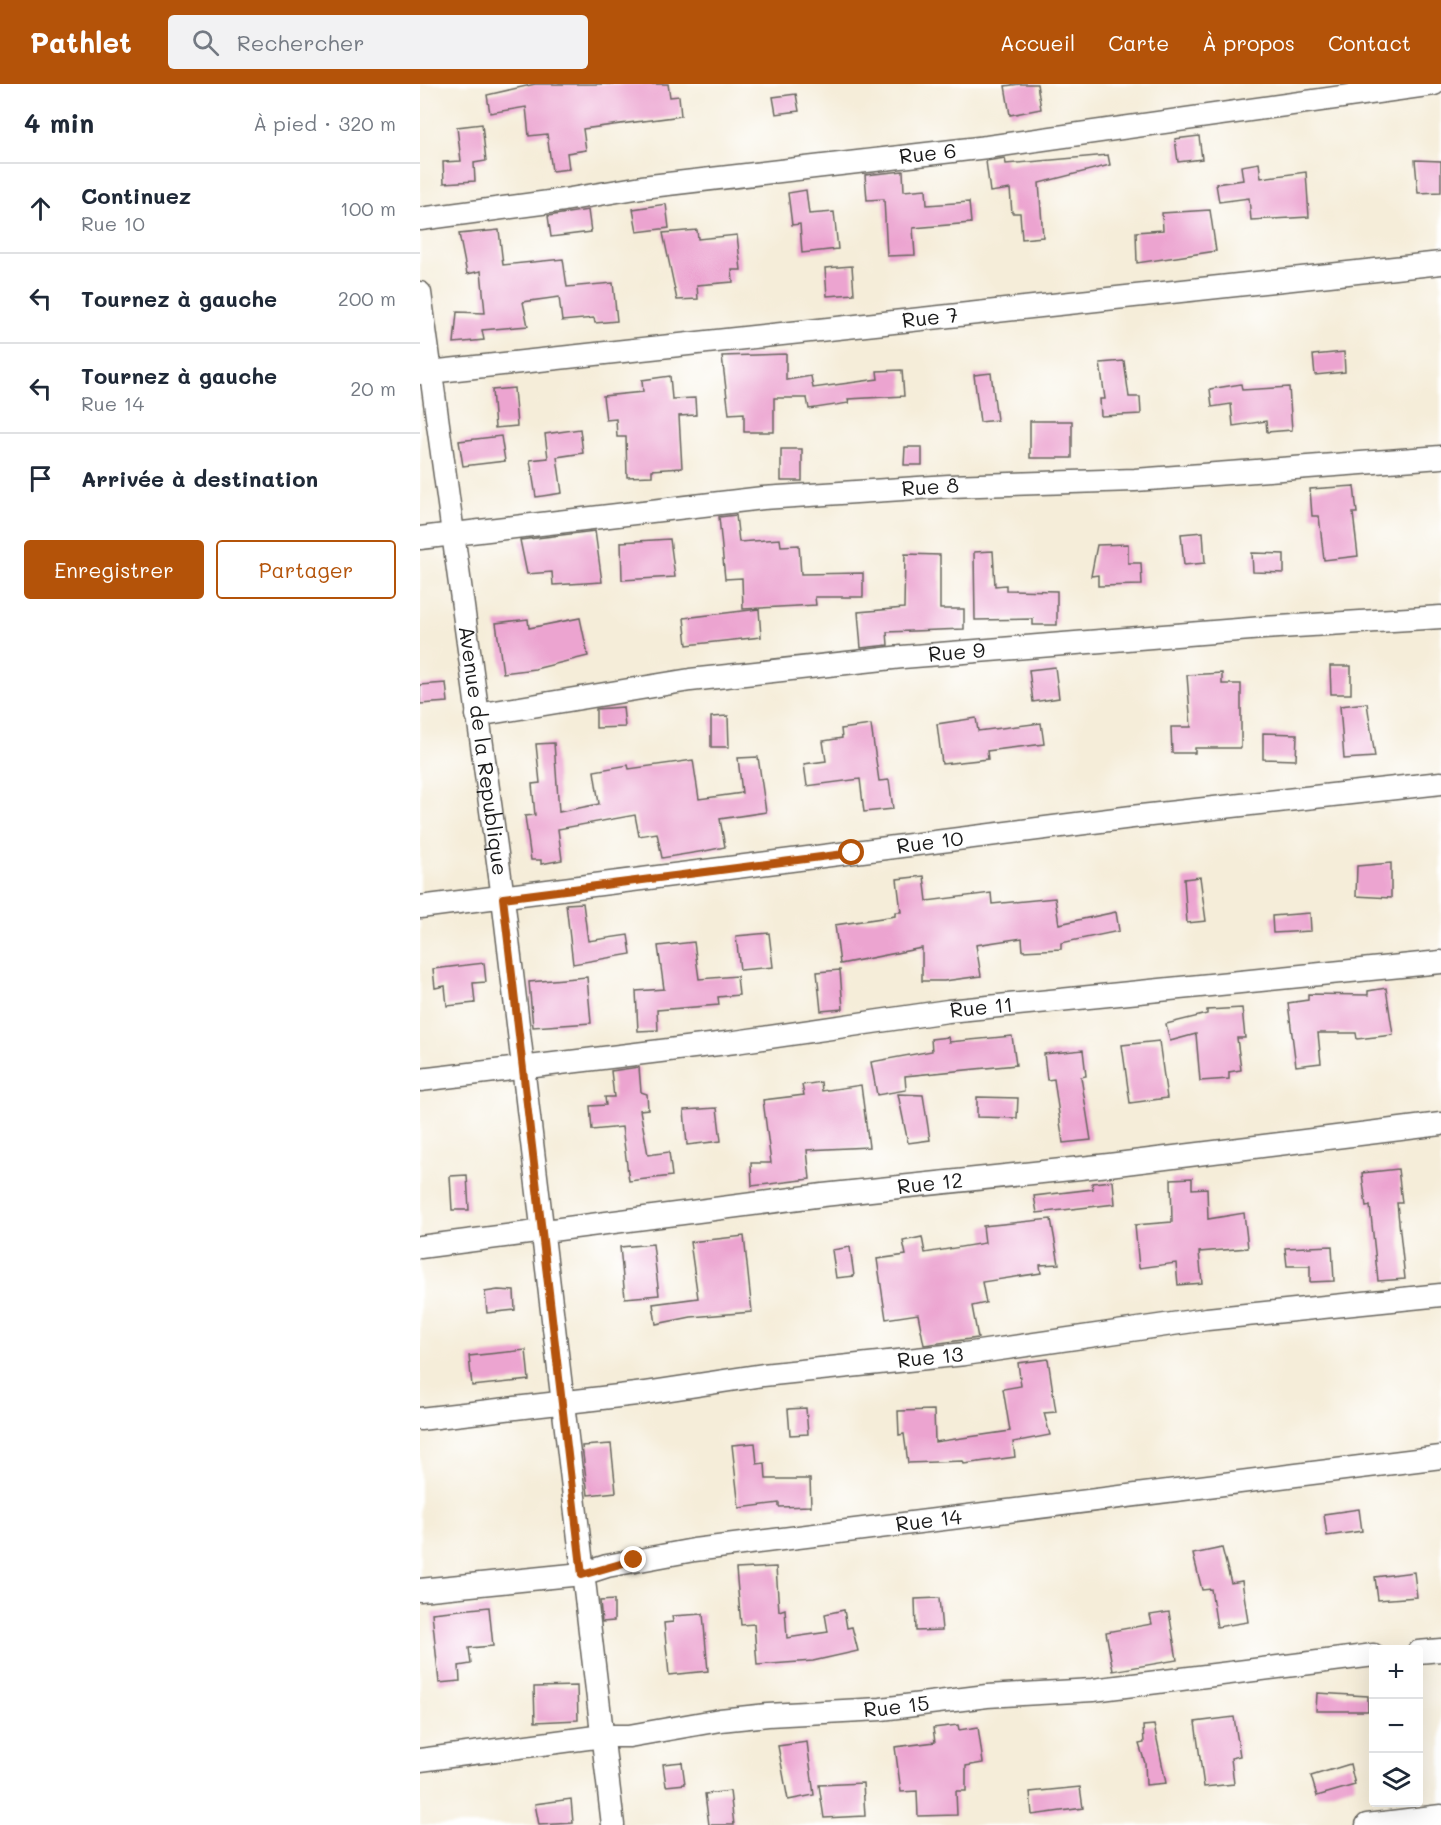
<!DOCTYPE html>
<html lang="fr">
<meta charset="utf-8">
<style>
:root{--surface:#fff;--page:#f2f2f3;--text:#1f2937;--muted:#747a83;--line:#e0e1e3;--accent:#b45309}
body{margin:0;font-family:Mali,sans-serif;background:var(--page);color:var(--text)}
.controls{position:absolute;right:18px;bottom:18px;display:grid;overflow:hidden;border-radius:6px;box-shadow:0 6px 24px #0002}
.controls button{width:54px;height:54px;display:grid;place-items:center;padding:0;border:0;border-bottom:2px solid var(--line);background:var(--surface);color:var(--text);font:30px sans-serif}
.stop{position:absolute;width:18px;height:18px;margin:-14px;border:4px solid #b45309;border-radius:50%;background:#fff}
.stop.end{background:#b45309;border-color:#fff;box-shadow:0 2px 6px #0008}
.list{margin:0;padding:0;list-style:none}
h2{display:flex;justify-content:space-between;align-items:center;height:78px;margin:0;padding:0 24px;font-size:26px}
h2 small{font-size:20px;font-weight:400;color:var(--muted)}
.list li{display:grid;grid-template-columns:39px 1fr auto;gap:18px;align-items:center;box-sizing:border-box;height:90px;padding:0 24px;border-top:2px solid var(--line)}
.list b{display:block;font-size:22px;white-space:nowrap}
.list p{margin:0;font-size:20px;white-space:nowrap;color:var(--muted)}
.list em{font-size:20px;font-style:normal;color:var(--muted)}
.actions{display:flex;gap:12px;padding:18px 24px}
.actions a{flex:1;padding:14px 0;border:2px solid var(--accent);border-radius:6px;text-align:center;font-size:21px;color:var(--accent)}
.actions .main{background:var(--accent);color:#fff}
.icon{flex:none;width:33px;height:33px;fill:none;stroke:currentColor;stroke-width:2;stroke-linecap:round;stroke-linejoin:round}
.map{position:relative;flex:none;width:1021px;height:1741px;overflow:hidden}
header{display:flex;align-items:center;gap:36px;box-sizing:border-box;height:84px;padding:0 30px;background:var(--accent);color:#fff}
header strong{font-size:28px}
nav{display:flex;gap:33px;margin-inline-start:auto;font-size:21px}
.search{width:420px;height:54px;background:var(--page);display:flex;align-items:center;gap:15px;box-sizing:border-box;padding:0 21px;border-radius:6px;color:var(--muted);font-size:22px}
main{display:flex}
aside{flex:1;background:var(--surface)}
.map>svg:first-child{display:block}
.building{fill:#eca4d0}
.lines{fill:none;stroke-linecap:round;stroke-linejoin:round}
.minor-casing{stroke:#68655e;stroke-width:25}
.minor{stroke:#fff;stroke-width:22}
.route{stroke:#b45309;stroke-width:8}
.labels{text-anchor:middle;stroke-width:4.5;stroke-linejoin:round;paint-order:stroke}
.street-label{font-size:21px;fill:#1c1c1c;stroke:#fff}
</style>
<header>
<strong>Pathlet</strong>
<div class="search"><svg class="icon" aria-label="search" viewBox="0 0 24 24"><circle cx="10" cy="10" r="6"/><path d="M15 15l6 6"/></svg>Rechercher</div>
<nav><a>Accueil</a><a>Carte</a><a>À propos</a><a>Contact</a></nav>
</header>
<main>
<aside>
<h2>4 min<small>À pied · 320 m</small></h2>
<ul class="list">
<li><svg class="icon" aria-label="ahead" viewBox="0 0 24 24"><path d="M12 20V5M6 11l6-6 6 6"/></svg><div><b>Continuez</b><p>Rue 10</p></div><em>100 m</em></li>
<li><svg class="icon" aria-label="left" viewBox="0 0 24 24"><path d="M17 20v-9H6M10 6l-5 5 5 5"/></svg><div><b>Tournez à gauche</b></div><em>200 m</em></li>
<li><svg class="icon" aria-label="left" viewBox="0 0 24 24"><path d="M17 20v-9H6M10 6l-5 5 5 5"/></svg><div><b>Tournez à gauche</b><p>Rue 14</p></div><em>20 m</em></li>
<li><svg class="icon" aria-label="arrive" viewBox="0 0 24 24"><path d="M6 21V4h12l-3 4 3 4H6"/></svg><div><b>Arrivée à destination</b></div></li>
</ul>
<div class="actions"><a class="main">Enregistrer</a><a>Partager</a></div>
</aside>
<div class="map">
<svg width="1021" height="1741" viewBox="0 0 1021 1741">
<rect width="100%" height="100%" fill="#fff"/>
<filter id="ink" filterUnits="userSpaceOnUse"><feTurbulence type="fractalNoise" baseFrequency=".0167" numOctaves="2"/><feDisplacementMap in="SourceGraphic" scale="12" xChannelSelector="R" yChannelSelector="G"/><feConvolveMatrix kernelMatrix="1 2 1 2 8 2 1 2 1" color-interpolation-filters="sRGB"/></filter>
<filter id="wash" filterUnits="userSpaceOnUse"><feTurbulence type="fractalNoise" baseFrequency=".008" numOctaves="4" result="noise"/><feDisplacementMap in="SourceGraphic" scale="24" xChannelSelector="R" yChannelSelector="G"/><feGaussianBlur stdDeviation="1.35" result="paint"/><feColorMatrix in="noise" values="0 0 0 0 0 0 0 0 0 0 0 0 0 0 0 0 0 1.4 0 .05"/><feComposite in="paint" operator="in"/></filter>
<g filter="url(#wash)">
<rect width="100%" height="100%" fill="#f5edd9"/>
<g id="blocks">
<!-- building -->
<g class="building">
<polygon points="115,0 248,0 250,13 259,12 261,32 163,45 166,66 147,69 149,85 132,87 127,50 109,52 106,23 70,29 67,11"/>
<polygon points="600,0 617,0 621,25 590,31 585,2"/>
<polygon points="376,10 379,27 356,30 353,13"/>
<polygon points="62,40 66,77 54,79 55,97 24,99 23,78 41,77 37,43"/>
<polygon points="779,52 782,75 758,78 755,55"/>
<polygon points="688,71 690,81 619,99 623,153 602,155 600,129 592,129 590,105 570,108 566,77 585,74 586,80"/>
<polygon points="995,76 1021,77 1021,108 998,109"/>
<polygon points="839,79 841,94 886,88 889,133 831,136 829,114 799,118 796,100 823,96 821,82"/>
<polygon points="483,87 484,107 506,105 507,121 549,118 551,139 493,144 495,171 467,172 464,115 447,116 445,91"/>
<polygon points="386,106 389,130 414,128 418,165 382,169 380,140 372,141 368,109"/>
<polygon points="246,120 249,144 217,148 213,125"/>
<polygon points="168,126 171,148 131,153 128,132"/>
<polygon points="790,126 796,167 717,179 716,148 743,146 742,129"/>
<polygon points="79,146 83,181 143,175 147,203 193,199 197,237 175,239 174,234 142,237 139,213 103,218 108,242 62,246 64,256 34,259 37,228 65,229 61,187 47,190 39,150"/>
<polygon points="277,146 278,155 317,151 321,186 312,186 313,198 277,201 278,215 257,216 243,149"/>
<polygon points="432,182 434,210 407,212 405,184"/>
<polygon points="924,268 925,288 895,291 893,271"/>
<polygon points="366,270 366,296 391,292 393,304 458,295 457,287 482,286 484,312 428,315 429,319 389,325 387,314 354,314 354,348 324,348 324,329 309,330 302,272"/>
<polygon points="704,277 709,313 720,313 721,330 681,332 680,315 685,315 680,279"/>
<polygon points="571,289 577,336 560,338 554,291"/>
<polygon points="250,292 252,315 275,314 276,331 259,332 262,384 232,386 232,392 207,393 206,353 197,353 196,335 186,336 183,312 223,308 222,296"/>
<polygon points="821,300 822,306 869,303 872,346 847,348 846,337 813,342 811,320 792,323 790,305"/>
<polygon points="94,304 97,342 75,344 72,306"/>
<rect x="610" y="337" width="42" height="37"/>
<polygon points="160,345 163,369 137,373 142,409 116,413 110,376 128,374 125,350"/>
<polygon points="81,352 85,377 43,382 39,357"/>
<polygon points="485,363 502,363 502,381 484,381"/>
<rect x="361" y="365" width="21" height="32"/>
<polygon points="934,402 937,429 933,429 938,472 904,476 899,432 892,432 890,405"/>
<polygon points="316,431 319,458 360,455 361,462 379,461 381,490 443,489 443,513 395,513 396,521 323,525 322,494 305,495 299,433"/>
<polygon points="175,447 182,498 133,501 132,488 107,490 100,456"/>
<polygon points="783,448 785,479 764,481 761,450"/>
<polygon points="250,455 255,493 202,496 201,458"/>
<polygon points="708,460 708,479 721,479 722,501 678,502 678,491 671,492 677,461"/>
<polygon points="573,467 575,502 586,501 586,506 637,507 637,541 613,541 613,535 555,536 554,468"/>
<polygon points="832,469 864,470 864,489 833,488"/>
<polygon points="485,470 520,471 520,525 544,525 544,545 467,548 468,561 441,564 438,528 484,524"/>
<polygon points="339,525 341,553 267,561 264,534"/>
<polygon points="160,534 168,572 115,585 83,589 76,539 108,535 109,544"/>
<polygon points="910,582 931,582 931,610 911,610"/>
<polygon points="635,583 639,614 613,618 609,586"/>
<polygon points="802,589 802,600 821,600 821,664 775,664 775,669 752,669 751,643 771,643 767,591"/>
<polygon points="26,599 28,618 0,620 0,601"/>
<polygon points="947,619 955,673 924,675 920,622"/>
<polygon points="203,623 205,643 176,644 176,625"/>
<polygon points="308,632 309,663 291,663 291,633"/>
<polygon points="556,634 558,647 621,639 624,660 567,667 568,675 522,680 517,640"/>
<polygon points="451,641 459,697 469,696 473,725 444,728 440,695 387,702 384,680 406,677 403,657 422,654 421,645"/>
<polygon points="843,649 877,650 876,676 843,675"/>
<polygon points="134,659 139,728 179,720 174,687 208,681 209,685 273,676 279,715 322,709 318,674 338,673 346,728 300,735 305,763 285,767 242,774 237,749 219,752 215,731 138,745 142,776 121,780 121,776 111,776 105,732 115,731 112,700 120,699 116,660"/>
<polygon points="971,779 971,814 936,812 937,782"/>
<polygon points="504,792 507,817 571,809 572,820 635,814 639,840 696,828 699,847 641,859 641,865 603,867 602,854 556,861 561,892 524,897 502,897 502,864 420,880 415,841 475,832 475,828 481,828 477,795"/>
<polygon points="780,793 786,837 767,839 764,795"/>
<polygon points="163,819 168,857 208,851 211,870 153,880 146,820"/>
<polygon points="890,829 891,847 853,849 852,832"/>
<polygon points="349,849 353,883 320,886 316,852"/>
<polygon points="274,858 279,895 317,892 319,911 298,913 299,921 237,926 238,946 218,947 216,907 244,905 238,862"/>
<polygon points="64,879 66,898 53,899 55,919 27,922 25,902 15,904 13,885"/>
<polygon points="420,886 423,925 401,927 397,888"/>
<polygon points="167,893 171,939 113,943 109,898"/>
<polygon points="966,904 973,951 937,955 936,949 898,949 901,979 876,982 868,919 888,916 888,910 948,911 948,907"/>
<polygon points="822,924 825,954 817,954 821,986 809,988 809,995 780,997 776,950 750,957 746,940 787,930 787,926"/>
<polygon points="592,952 596,981 485,992 486,1006 457,1011 451,978 512,967 511,955 528,953 529,958"/>
<polygon points="739,957 747,1014 710,1019 702,961"/>
<polygon points="663,966 666,992 661,993 671,1056 643,1059 634,995 627,996 624,970"/>
<polygon points="219,983 221,1008 227,1010 228,1025 220,1026 228,1071 249,1068 252,1092 209,1097 202,1043 172,1046 170,1022 186,1021 185,1013 194,1013 191,987"/>
<polygon points="401,998 402,1007 441,1001 449,1063 387,1066 390,1095 332,1102 331,1079 351,1079 343,1016 384,1011 382,1001"/>
<polygon points="478,1010 503,1011 510,1056 488,1059"/>
<polygon points="557,1013 598,1014 597,1034 557,1033"/>
<polygon points="297,1024 301,1057 267,1061 264,1026"/>
<polygon points="978,1085 982,1119 977,1119 985,1195 958,1197 950,1122 946,1123 942,1089"/>
<polygon points="47,1091 49,1126 32,1126 30,1092"/>
<polygon points="772,1094 772,1105 787,1104 788,1135 824,1129 828,1164 779,1168 782,1199 758,1201 756,1179 719,1184 715,1141 752,1138 751,1095"/>
<polygon points="693,1097 695,1120 617,1129 614,1112 673,1105 672,1099"/>
<polygon points="631,1135 639,1180 620,1181 621,1189 562,1198 566,1219 552,1222 558,1254 504,1261 498,1230 466,1235 457,1175 486,1171 483,1157 502,1153 505,1169 565,1159 563,1142"/>
<polygon points="324,1152 332,1228 271,1233 236,1240 233,1220 278,1214 270,1158"/>
<polygon points="233,1160 239,1211 205,1214 200,1163"/>
<polygon points="912,1162 914,1197 890,1198 890,1182 867,1182 865,1164"/>
<polygon points="430,1163 434,1192 416,1194 412,1166"/>
<polygon points="78,1206 94,1207 95,1226 67,1229 65,1208"/>
<polygon points="106,1266 109,1296 52,1302 49,1272"/>
<polygon points="628,1275 636,1328 624,1329 630,1351 593,1358 595,1373 544,1380 543,1377 488,1379 484,1350 479,1351 478,1327 514,1326 515,1358 590,1347 583,1305 601,1302 598,1279"/>
<polygon points="386,1324 388,1350 370,1351 368,1325"/>
<polygon points="335,1359 337,1380 345,1379 346,1395 390,1395 391,1422 359,1423 359,1419 319,1424 312,1361"/>
<polygon points="191,1360 196,1408 168,1411 162,1362"/>
<polygon points="939,1425 942,1447 907,1452 904,1430"/>
<polygon points="802,1464 811,1499 822,1497 828,1538 797,1543 791,1505 782,1506 773,1470"/>
<polygon points="356,1483 359,1527 365,1525 367,1554 408,1548 405,1530 424,1526 427,1544 432,1543 438,1567 393,1577 337,1581 334,1540 321,1541 316,1485"/>
<polygon points="994,1488 997,1513 958,1516 955,1493"/>
<polygon points="519,1514 522,1546 496,1547 495,1515"/>
<polygon points="194,1516 194,1537 182,1538 180,1517"/>
<polygon points="69,1523 73,1562 49,1564 51,1580 39,1582 40,1597 19,1599 12,1529"/>
<polygon points="749,1528 757,1576 693,1587 686,1548 732,1540 730,1531"/>
<polygon points="283,1530 288,1587 249,1591 244,1539 253,1538 252,1532"/>
<polygon points="157,1602 158,1636 115,1638 114,1603"/>
<polygon points="897,1609 948,1612 948,1627 896,1627"/>
<polygon points="814,1633 820,1672 811,1674 814,1700 784,1703 775,1638"/>
<polygon points="538,1641 539,1646 558,1643 563,1679 546,1682 546,1707 536,1707 537,1731 498,1732 497,1707 481,1708 475,1663 515,1658 513,1644"/>
<polygon points="734,1641 746,1699 726,1701 725,1679 719,1660 724,1659 723,1642"/>
<polygon points="387,1658 394,1711 368,1716 358,1662"/>
<polygon points="262,1678 265,1700 246,1702 243,1680"/>
<polygon points="930,1680 935,1701 897,1712 891,1692"/>
<polygon points="443,1699 445,1732 404,1734 399,1701"/>
<polygon points="660,1703 663,1724 612,1731 610,1708"/>
<polygon points="310,1707 314,1741 289,1741 285,1710"/>
<polygon points="151,1715 153,1739 119,1741 115,1720"/>
</g>
</g>
</g>
<g filter="url(#ink)">
<use href="#blocks" fill-opacity="0" stroke="#68655e" stroke-width="1.5"/>
<g class="lines">
<defs>
<g id="minor">
<path id="s1" d="M0,135L144,116L222,103L567,63L1014,0"/>
<path id="s2" d="M0,209L83,814L193,1741"/>
<path id="s3" d="M0,289L1021,179"/>
<path id="s4" d="M0,454L343,414L529,402L715,396L1021,373"/>
<path id="s5" d="M57,631L270,596L482,573L843,544L1021,533"/>
<path id="s6" d="M0,823L712,733L1021,699"/>
<path id="s7" d="M0,996L315,958L528,927L1021,878"/>
<path id="s8" d="M0,1163L403,1111L689,1081L1021,1040"/>
<path id="s9" d="M0,1335L225,1309L343,1291L545,1270L787,1235L1021,1211"/>
<path id="s10" d="M0,1506L162,1490L187,1482L274,1466L1021,1373"/>
<polyline points="998,1568 1021,1566"/>
<path id="s11" d="M0,1676L183,1652H209L300,1636L348,1631L461,1625L567,1612L673,1606L954,1571"/>
<polyline points="947,1741 1021,1732"/>
</g>
</defs>
<!-- minor casing -->
<use href="#minor" class="minor-casing"/>
<!-- minor -->
<use href="#minor" class="minor"/>
</g>
</g>
<g class="lines" filter="url(#ink)">
<!-- route -->
<polyline class="route" points="214,1476 162,1491 83,814 432,769"/>
</g>
<g class="labels">
<!-- street labels -->
<g class="street-label">
<text dy="7" stroke="none"><textPath href="#s1" startOffset="512">Rue 6</textPath></text>
<text dy="7" stroke="none"><textPath href="#s3" startOffset="513">Rue 7</textPath></text>
<text dy="7" stroke="none"><textPath href="#s4" startOffset="513">Rue 8</textPath></text>
<text dy="7" stroke="none"><textPath href="#s5" startOffset="484">Rue 9</textPath></text>
<text dy="7" stroke="none"><textPath href="#s2" startOffset="462">Avenue de la Republique</textPath></text>
<text dy="7" stroke="none"><textPath href="#s6" startOffset="514">Rue 10</textPath></text>
<text dy="7" stroke="none"><textPath href="#s7" startOffset="566">Rue 11</textPath></text>
<text dy="7" stroke="none"><textPath href="#s8" startOffset="514">Rue 12</textPath></text>
<text dy="7" stroke="none"><textPath href="#s9" startOffset="514">Rue 13</textPath></text>
<text dy="7" stroke="none"><textPath href="#s10" startOffset="514">Rue 14</textPath></text>
<text dy="7" stroke="none"><textPath href="#s11" startOffset="480">Rue 15</textPath></text>
</g>
</g>
</svg>
<div class="controls">
<button>+</button>
<button>−</button>
<button><svg class="icon" aria-label="layers" viewBox="0 0 24 24"><path d="M12 4l9 5-9 5-9-5zM3 14l9 5 9-5"/></svg></button>
</div>
<div class="stop" style="left:432px;top:769px"></div>
<div class="stop end" style="left:214px;top:1476px"></div>
</div>
</main>
